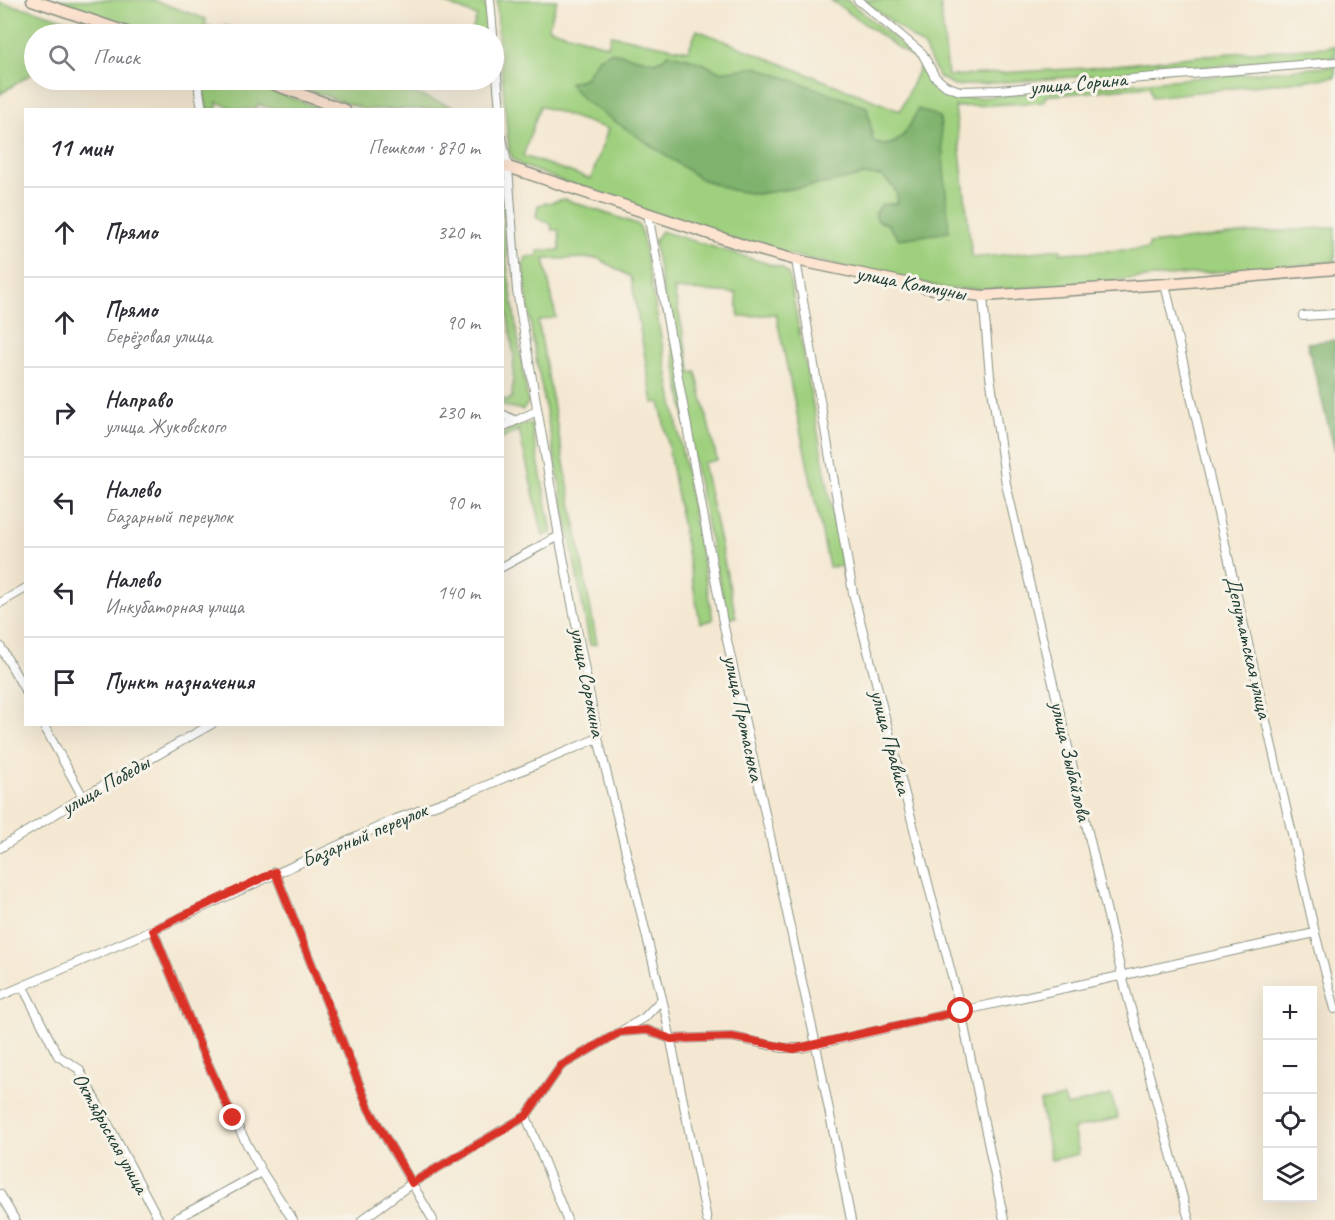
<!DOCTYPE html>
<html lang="ru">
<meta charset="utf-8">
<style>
:root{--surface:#fff;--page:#f7f7f7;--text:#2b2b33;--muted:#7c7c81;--line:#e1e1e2}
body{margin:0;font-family:Caveat,sans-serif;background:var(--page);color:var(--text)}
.controls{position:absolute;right:18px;bottom:18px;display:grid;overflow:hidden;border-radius:0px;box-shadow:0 6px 24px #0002}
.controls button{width:54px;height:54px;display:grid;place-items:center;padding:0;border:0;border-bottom:2px solid var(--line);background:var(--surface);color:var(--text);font:30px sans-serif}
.stop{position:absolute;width:18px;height:18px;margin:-14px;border:4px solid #d93025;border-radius:50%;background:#fff}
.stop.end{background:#d93025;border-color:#fff;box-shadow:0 2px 6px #0008}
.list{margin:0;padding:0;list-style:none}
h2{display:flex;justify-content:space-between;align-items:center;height:78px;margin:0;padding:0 24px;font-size:26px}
h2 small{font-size:20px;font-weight:400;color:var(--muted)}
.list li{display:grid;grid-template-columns:39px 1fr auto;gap:18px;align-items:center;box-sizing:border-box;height:90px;padding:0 24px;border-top:2px solid var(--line)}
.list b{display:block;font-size:22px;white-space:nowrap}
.list p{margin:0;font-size:20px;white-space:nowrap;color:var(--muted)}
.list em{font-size:20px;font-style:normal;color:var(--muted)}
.icon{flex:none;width:33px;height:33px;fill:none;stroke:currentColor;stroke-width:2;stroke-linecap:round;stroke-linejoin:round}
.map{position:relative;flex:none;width:1335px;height:1220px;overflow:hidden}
.search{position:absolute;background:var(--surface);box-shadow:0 6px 24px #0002;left:24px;top:24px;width:480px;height:66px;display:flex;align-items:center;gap:15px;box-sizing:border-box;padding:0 21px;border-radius:33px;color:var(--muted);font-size:22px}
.panel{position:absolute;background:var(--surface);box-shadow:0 6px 24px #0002;left:24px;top:108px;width:480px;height:618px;border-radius:0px}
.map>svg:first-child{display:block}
.green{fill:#9fd07e;stroke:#5f8659;stroke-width:1.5;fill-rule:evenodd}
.forest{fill:#7fb26d;stroke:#4f7850;stroke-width:1.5}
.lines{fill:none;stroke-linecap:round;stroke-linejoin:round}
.street-casing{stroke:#8a9283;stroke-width:10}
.secondary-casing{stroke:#8a9283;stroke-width:13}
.street{stroke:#fff;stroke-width:8}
.secondary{stroke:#fde4d1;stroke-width:10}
.route{stroke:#d93025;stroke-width:8}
.labels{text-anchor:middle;stroke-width:6;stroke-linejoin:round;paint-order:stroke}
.street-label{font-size:21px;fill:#1f3d34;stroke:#f7f3e8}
</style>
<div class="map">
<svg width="1335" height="1220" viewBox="0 0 1335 1220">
<rect width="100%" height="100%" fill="#f7f3e8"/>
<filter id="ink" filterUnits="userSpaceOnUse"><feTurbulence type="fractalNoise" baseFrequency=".0167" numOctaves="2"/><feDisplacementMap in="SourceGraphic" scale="12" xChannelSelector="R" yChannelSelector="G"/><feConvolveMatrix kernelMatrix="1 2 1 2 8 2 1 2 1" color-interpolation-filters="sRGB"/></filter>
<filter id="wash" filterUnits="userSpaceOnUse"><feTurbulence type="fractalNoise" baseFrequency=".008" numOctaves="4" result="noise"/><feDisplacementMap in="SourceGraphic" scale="24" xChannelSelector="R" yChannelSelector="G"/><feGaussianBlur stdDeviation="1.35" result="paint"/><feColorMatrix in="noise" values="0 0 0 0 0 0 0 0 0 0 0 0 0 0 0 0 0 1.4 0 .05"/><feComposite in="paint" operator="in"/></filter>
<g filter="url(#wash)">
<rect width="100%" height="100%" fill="#f4e8d2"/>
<!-- green -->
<g class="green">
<polygon points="52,0 153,0 206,19 205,25 223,31 225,26 249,34 151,34"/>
<polygon points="437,0 481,1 486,7 489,34 471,34 477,16"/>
<path d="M497,0H557L548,28L608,46L611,35L688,51L697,30L900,111L921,64L831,0H847L920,60L934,88L941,93L952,97L978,98L1041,91L1335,66V77L1152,97L1150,86L1045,96V102L955,107L972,258L1061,249V253L1148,249L1149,244L1239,234L1335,227V262L1011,289H950C862,270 772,254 686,226C631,208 577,187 523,166L514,160L509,151L498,33ZM611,52L655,62L664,58L686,57L720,72L736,70L867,107L873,142C898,153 909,128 918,109L894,230L887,224L898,198L894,188L882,176L864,175L829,183L757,194L569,83L585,78ZM540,106L608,129L591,179L523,156Z"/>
<polygon points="864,0 940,0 948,76 1088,68 1219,54 1335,46 1335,57 954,86 938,76 924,47"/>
<polygon points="0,3 34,10 110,34 34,34 34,72 0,94"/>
<polygon points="201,80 240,80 324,109 273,109 258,104 256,109 235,109 217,102 217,109 207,109"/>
<polygon points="279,80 375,80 459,109 364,109"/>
<polygon points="502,189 506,203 507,267 528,403 523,410 503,406 503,399 507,401 512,397 514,356 506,305 503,304 502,229 505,217 503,215"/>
<polygon points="564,199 637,224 641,229 713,620 700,623 660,402 653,403 631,277 598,258 544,259 556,317 538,321 597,644 590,645 533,342 523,266 526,257 538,256 538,251 560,250 559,230 552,230 551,224 536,217 538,205"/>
<polygon points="661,231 782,268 789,275 847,591 841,566 829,567 776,314 739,317 736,293 674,289 691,373 696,372 717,460 703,463 736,617 727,619 687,428 654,242"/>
<polygon points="531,423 552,533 543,536 519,430 503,439 503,433 518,425"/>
<polygon points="1111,1095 1118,1118 1073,1129 1079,1154 1051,1160 1040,1102 1064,1097 1067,1106"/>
</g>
<!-- forest -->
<g class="forest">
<path d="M611,52L655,62L664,58L669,53L702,63L720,72L756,67L867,107L873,142C898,154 909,128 918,109L940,117L949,232L899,239L887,224L878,221L875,214L881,205L897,203C900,191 890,183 882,176L864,175L829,183L756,194L731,190L701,179L583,100L569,83L585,78L598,58Z"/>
<polygon points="1335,340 1335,451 1307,343"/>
</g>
</g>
<g filter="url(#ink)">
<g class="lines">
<defs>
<g id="street">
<polyline points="490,0 493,34"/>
<polyline points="858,0 922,53 935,77 946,86 960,91 998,90 1335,62"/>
<polyline points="494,42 500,110"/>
<polyline points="199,80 199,91 202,110"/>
<polyline points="502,138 508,168 517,291 559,536 598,738 665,1011 707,1220"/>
<polyline points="648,214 723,622 816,1045 851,1220"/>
<polyline points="796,260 853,593 961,1011 1004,1220"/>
<polyline points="1165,284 1315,933 1335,1009"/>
<polyline points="983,296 990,376 1006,484 1122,976 1189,1220"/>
<polyline points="1303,316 1335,314"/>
<polyline points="502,414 514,420"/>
<polyline points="502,427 537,411"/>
<polyline points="502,567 559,536"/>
<polyline points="0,603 26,588"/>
<polyline points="0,646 26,692"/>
<polyline points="43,724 83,797"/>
<polyline points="0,848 83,797 212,724"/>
<polyline points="275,872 369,1109 433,1220"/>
<polyline points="153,930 203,1053 233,1118 262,1172 293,1220"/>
<polyline points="23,987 58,1056 79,1069 159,1220"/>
<polyline points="0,996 153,930 396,819 471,792 598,738"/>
<polyline points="623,1030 644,1018 662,999"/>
<polyline points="526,1116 561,1066 620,1032 647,1030 671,1039 732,1037 783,1048 802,1048 961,1011 1315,933"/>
<polyline points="0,1194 15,1220"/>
<polyline points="174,1220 262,1172"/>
<polyline points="362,1220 412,1183 526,1116 567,1220"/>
</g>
<g id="secondary">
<polyline points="32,0 132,34"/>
<polyline points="261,80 345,110"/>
<polyline points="502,165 752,248 796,260 948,292 983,296 1165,284 1335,269"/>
</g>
</defs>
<!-- street casing -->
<use href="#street" class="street-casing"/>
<!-- secondary casing -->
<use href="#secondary" class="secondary-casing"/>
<!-- street -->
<use href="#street" class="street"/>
<!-- secondary -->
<use href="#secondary" class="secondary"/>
</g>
</g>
<g class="lines" filter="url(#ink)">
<!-- route -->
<polyline class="route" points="233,1118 203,1053 153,930 275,872 369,1109 412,1183 526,1116 561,1066 620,1032 647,1030 671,1039 732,1037 794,1049 961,1011"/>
</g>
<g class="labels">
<!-- street labels -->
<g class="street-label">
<text transform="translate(1078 83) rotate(-5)" y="7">улица Сорина</text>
<text transform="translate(911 283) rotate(11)" y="7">улица Коммуны</text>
<text transform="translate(1249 647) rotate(77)" y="7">Депутатская улица</text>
<text transform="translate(588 682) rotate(79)" y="7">улица Сорокина</text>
<text transform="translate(744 718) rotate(78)" y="7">улица Протасюка</text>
<text transform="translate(891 742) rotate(75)" y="7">улица Правика</text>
<text transform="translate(1071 761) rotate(77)" y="7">улица Зыбайлова</text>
<text transform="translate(105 785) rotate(-30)" y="7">улица Победы</text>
<text transform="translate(364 835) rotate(-23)" y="7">Базарный переулок</text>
<text transform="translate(111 1133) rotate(61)" y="7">Октябрьская улица</text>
</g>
</g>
</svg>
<div class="controls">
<button>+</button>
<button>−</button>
<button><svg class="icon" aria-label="locate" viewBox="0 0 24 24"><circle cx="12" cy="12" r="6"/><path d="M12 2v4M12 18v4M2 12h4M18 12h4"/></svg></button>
<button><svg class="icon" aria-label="layers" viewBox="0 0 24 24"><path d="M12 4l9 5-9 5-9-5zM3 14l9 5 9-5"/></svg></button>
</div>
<div class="stop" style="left:961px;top:1011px"></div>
<div class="stop end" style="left:233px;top:1118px"></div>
<div class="search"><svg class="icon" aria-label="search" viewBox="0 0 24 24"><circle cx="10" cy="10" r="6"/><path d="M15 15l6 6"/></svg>Поиск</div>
<section class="panel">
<h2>11 мин<small>Пешком · 870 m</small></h2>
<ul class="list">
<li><svg class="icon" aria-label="ahead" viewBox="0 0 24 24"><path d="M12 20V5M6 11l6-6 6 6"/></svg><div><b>Прямо</b></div><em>320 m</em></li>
<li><svg class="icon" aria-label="ahead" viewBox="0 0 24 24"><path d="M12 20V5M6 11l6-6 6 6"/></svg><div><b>Прямо</b><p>Берёзовая улица</p></div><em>90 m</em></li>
<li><svg class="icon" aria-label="right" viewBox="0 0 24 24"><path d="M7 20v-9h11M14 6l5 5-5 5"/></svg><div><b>Направо</b><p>улица Жуковского</p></div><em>230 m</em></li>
<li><svg class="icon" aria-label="left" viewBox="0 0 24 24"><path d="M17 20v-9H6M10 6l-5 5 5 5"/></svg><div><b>Налево</b><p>Базарный переулок</p></div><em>90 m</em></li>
<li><svg class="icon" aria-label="left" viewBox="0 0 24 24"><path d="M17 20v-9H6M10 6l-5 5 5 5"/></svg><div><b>Налево</b><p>Инкубаторная улица</p></div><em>140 m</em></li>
<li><svg class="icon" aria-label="arrive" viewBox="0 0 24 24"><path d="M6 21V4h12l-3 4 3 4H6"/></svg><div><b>Пункт назначения</b></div></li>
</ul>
</section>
</div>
